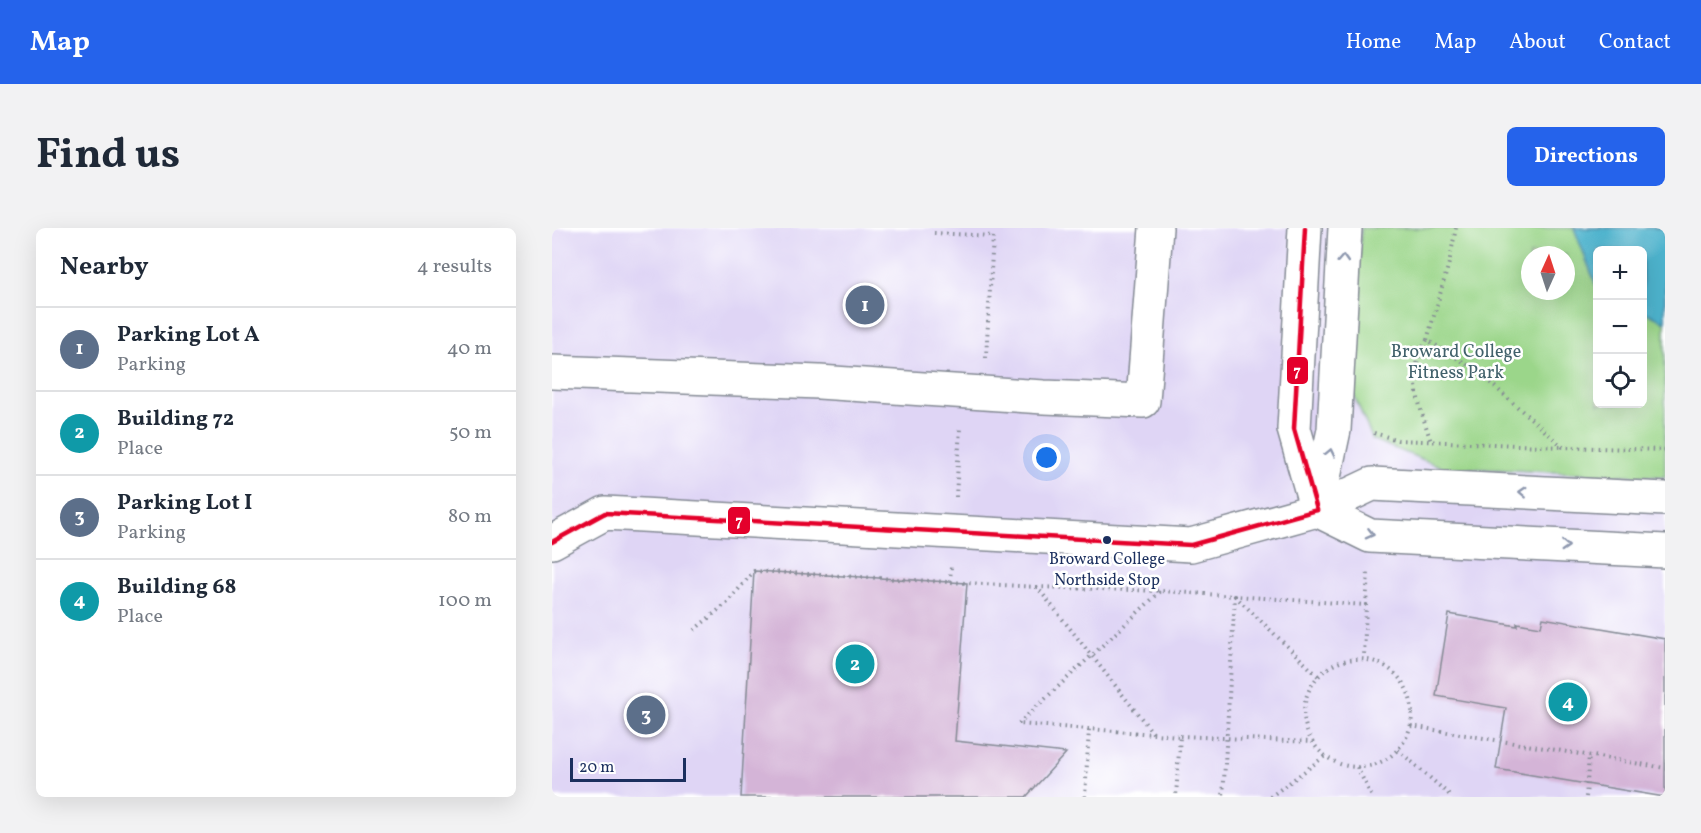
<!DOCTYPE html>
<meta charset="utf-8">
<style>
:root{--surface:#fff;--page:#f2f2f3;--text:#1f2937;--muted:#747a83;--line:#e0e1e3;--accent:#2563eb}
body{margin:0;font-family:Vollkorn,serif;background:var(--page);color:var(--text)}
.controls{position:absolute;right:18px;top:18px;display:grid;overflow:hidden;border-radius:9px;box-shadow:0 6px 24px #0002}
.controls button{width:54px;height:54px;display:grid;place-items:center;padding:0;border:0;border-bottom:2px solid var(--line);background:var(--surface);color:var(--text);font:30px sans-serif}
.compass{position:absolute;left:969px;top:18px;width:54px;height:54px;border-radius:50%;background:var(--surface);box-shadow:0 6px 24px #0002;rotate:3deg}
.scale{position:absolute;left:18px;bottom:15px;width:116px;box-sizing:border-box;padding-left:6px;border:3px solid #1b2f5e;border-top:0;font-size:16px;line-height:21px;white-space:nowrap;color:#1b2f5e;-webkit-text-stroke:4px #fff;paint-order:stroke}
.you{position:absolute;left:495px;top:230px;width:21px;height:21px;margin:-15px;border:4px solid #fff;border-radius:50%;background:#1a73e8;box-shadow:0 0 0 9px #1a73e833}
.badge{display:grid;place-items:center;width:39px;height:39px;border-radius:50%;background:var(--accent);color:#fff;font-size:20px;font-weight:700}
.pin{position:absolute;translate:-50% -50%;border:3px solid #fff;box-shadow:0 2px 6px #0006}
.list{margin:0;padding:0;list-style:none}
h2{display:flex;justify-content:space-between;align-items:center;height:78px;margin:0;padding:0 24px;font-size:26px}
h2 small{font-size:20px;font-weight:400;color:var(--muted)}
.list li{display:grid;grid-template-columns:39px 1fr auto;gap:18px;align-items:center;box-sizing:border-box;height:84px;padding:0 24px;border-top:2px solid var(--line)}
.list b{display:block;font-size:22px;white-space:nowrap}
.list p{margin:0;font-size:20px;white-space:nowrap;color:var(--muted)}
.list em{font-size:20px;font-style:normal;color:var(--muted)}
.icon{flex:none;width:33px;height:33px;fill:none;stroke:currentColor;stroke-width:2;stroke-linecap:round;stroke-linejoin:round}
.map{position:relative;flex:none;width:1113px;height:569px;overflow:hidden;border-radius:9px}
header{display:flex;align-items:center;gap:36px;box-sizing:border-box;height:84px;padding:0 30px;background:var(--accent);color:#fff}
header strong{font-size:28px}
nav{display:flex;gap:33px;margin-inline-start:auto;font-size:21px}
.intro{display:flex;align-items:center;justify-content:space-between;box-sizing:border-box;height:144px;padding:0 36px}
h1{margin:0;font-size:42px}
.button{padding:15px 27px;border-radius:9px;background:var(--accent);color:#fff;font-size:21px;font-weight:700}
main{display:flex;gap:36px;padding:0 36px}
aside{flex:1;background:var(--surface);border-radius:9px;box-shadow:0 6px 24px #0002}
.map>svg:first-child{display:block}
.built{fill:#dfd5f5;fill-rule:evenodd}
.green{fill:#9bd68a;stroke:#5b8274;stroke-width:1.5;fill-rule:evenodd}
.water{fill:#4eb3cd;stroke:#347196;stroke-width:1.5}
.building{fill:#d4b4d7}
.lines{fill:none;stroke-linecap:round;stroke-linejoin:round}
.minor-casing{stroke:#848a94;stroke-width:36}
.path{stroke:#848a94;stroke-width:4;stroke-dasharray:1.5 4.5;stroke-linecap:butt}
.minor{stroke:#fff;stroke-width:33}
.bus-1-casing{stroke:#fff;stroke-width:9}
.bus-1{stroke:#e4002b;stroke-width:4.5}
.oneway{stroke:#8d97ae}
.bus-dot{fill:#1b2f5e;stroke:#fff;stroke-width:2}
.labels{text-anchor:middle;stroke-width:5;stroke-linejoin:round;paint-order:stroke}
.bus-label{font-size:16px;fill:#1b2f5e;stroke:#fff}
.park-label{font-size:18px;fill:#41616b;stroke:#fff}
.line-badge{stroke:#fff;stroke-width:2}
.badge-label{font-size:16px;text-anchor:middle;font-weight:bold;fill:#fff}
</style>
<header>
<strong>Map</strong>
<nav><a>Home</a><a>Map</a><a>About</a><a>Contact</a></nav>
</header>
<div class="intro"><h1>Find us</h1><a class="button">Directions</a></div>
<main>
<aside>
<h2>Nearby<small>4 results</small></h2>
<ul class="list">
<li><span class="badge" style="background:#5c6f8a">1</span><div><b>Parking Lot A</b><p>Parking</p></div><em>40 m</em></li>
<li><span class="badge" style="background:#0f9aa8">2</span><div><b>Building 72</b><p>Place</p></div><em>50 m</em></li>
<li><span class="badge" style="background:#5c6f8a">3</span><div><b>Parking Lot I</b><p>Parking</p></div><em>80 m</em></li>
<li><span class="badge" style="background:#0f9aa8">4</span><div><b>Building 68</b><p>Place</p></div><em>100 m</em></li>
</ul>
</aside>
<div class="map">
<svg width="1113" height="569" viewBox="0 0 1113 569">
<rect width="100%" height="100%" fill="#fff"/>
<filter id="ink" filterUnits="userSpaceOnUse"><feTurbulence type="fractalNoise" baseFrequency=".0167" numOctaves="2"/><feDisplacementMap in="SourceGraphic" scale="12" xChannelSelector="R" yChannelSelector="G"/><feConvolveMatrix kernelMatrix="1 2 1 2 8 2 1 2 1" color-interpolation-filters="sRGB"/></filter>
<filter id="wash" filterUnits="userSpaceOnUse"><feTurbulence type="fractalNoise" baseFrequency=".008" numOctaves="4" result="noise"/><feDisplacementMap in="SourceGraphic" scale="24" xChannelSelector="R" yChannelSelector="G"/><feGaussianBlur stdDeviation="1.35" result="paint"/><feColorMatrix in="noise" values="0 0 0 0 0 0 0 0 0 0 0 0 0 0 0 0 0 1.4 0 .05"/><feComposite in="paint" operator="in"/></filter>
<g filter="url(#wash)">
<rect width="100%" height="100%" fill="#eee6c9"/>
<!-- built -->
<path class="built" d="M0,0H1113V569H0ZM1046,22H1090V176H1046ZM978,27H1014V63H978Z"/>
<!-- green -->
<path class="green" d="M809,0H1113V249L890,239L821,212L800,163ZM1046,22H1090V176H1046ZM978,27H1014V63H978Z"/>
<!-- water -->
<polygon class="water" points="1022,0 1113,0 1113,94 1091,83 1090,22 1046,22 1045,60"/>
<g id="blocks">
<!-- building -->
<g class="building">
<polygon points="202,343 415,355 403,513 514,525 474,569 189,569"/>
<polygon points="897,386 965,398 965,395 989,399 991,390 1113,411 1113,569 944,541 954,480 884,468"/>
</g>
</g>
</g>
<g filter="url(#ink)">
<use href="#blocks" fill-opacity="0" stroke="#848a94" stroke-width="1.5"/>
<g class="lines">
<defs>
<g id="minor">
<polyline points="753,0 742,201 765,282 818,308 1113,323"/>
<polyline points="0,144 267,154 492,169 591,173 604,0"/>
<polyline points="766,277 782,202 793,0"/>
<polyline points="0,314 53,285 639,317 765,282 820,256 1113,271"/>
</g>
</defs>
<!-- minor casing -->
<use href="#minor" class="minor-casing"/>
<!-- path -->
<g class="path">
<polyline points="904,0 897,35 875,112 913,135 935,152 1011,219 1113,222"/>
<polyline points="382,5 441,8 434,130"/>
<path d="M875,112C853,146 868,178 879,214"/>
<polyline points="822,205 846,212 1011,219"/>
<polyline points="404,269 408,199"/>
<polyline points="398,353 399,339"/>
<polyline points="814,377 816,344"/>
<polyline points="142,402 175,375 202,343 485,359"/>
<circle cx="806" cy="485" r="54"/>
<polyline points="766,448 683,368 814,377 812,430"/>
<polyline points="859,498 1113,540"/>
<polyline points="537,501 466,496 609,363"/>
<polyline points="601,505 485,359 610,363 683,368 671,569"/>
<polyline points="628,508 760,514"/>
<polyline points="846,522 900,569"/>
<polyline points="805,539 820,569"/>
<polyline points="533,569 537,501 628,508 624,569"/>
<polyline points="718,569 773,528"/>
<polyline points="1034,569 1037,527"/>
</g>
<!-- minor -->
<use href="#minor" class="minor"/>
<defs>
<g id="bus-1">
<polyline points="753,0 742,201 765,282"/>
<polyline points="0,314 53,285 639,317 765,282"/>
</g>
</defs>
<!-- bus-1 casing -->
<use href="#bus-1" class="bus-1-casing"/>
<!-- bus-1 -->
<use href="#bus-1" class="bus-1"/>
</g>
<!-- one-way arrows -->
<defs><path id="oneway-chevron" d="M-2-3.5L2.5 0L-2 3.5" fill="none" stroke-width="1.6" stroke-linecap="round" stroke-linejoin="round" transform="scale(1.5)"/></defs>
<g class="oneway">
<use href="#oneway-chevron" transform="translate(791 31) rotate(-87)"/>
<use href="#oneway-chevron" transform="translate(778 225) rotate(-78)"/>
<use href="#oneway-chevron" transform="translate(971 264) rotate(-177)"/>
<use href="#oneway-chevron" transform="translate(818 306) rotate(14)"/>
<use href="#oneway-chevron" transform="translate(1013 318) rotate(3)"/>
</g>
</g>
<!-- markers -->
<circle class="bus-dot" cx="555" cy="312" r="5"/>
<g class="labels">
<!-- bus labels -->
<g class="bus-label">
<text x="555" y="336">Broward College<tspan x="555" dy="21">Northside Stop</tspan></text>
</g>
<!-- park labels -->
<g class="park-label">
<text x="904" y="129">Broward College<tspan x="904" dy="21">Fitness Park</tspan></text>
</g>
</g>
<g class="line-badge">
<rect x="734" y="128" width="23" height="29" rx="6" fill="#e4002b"/>
<rect x="175" y="278" width="24" height="29" rx="6" fill="#e4002b"/>
</g>
<g class="badge-label">
<text x="745" y="148">7</text>
<text x="187" y="298">7</text>
</g>
</svg>
<div class="controls">
<button>+</button>
<button>−</button>
<button><svg class="icon" aria-label="locate" viewBox="0 0 24 24"><circle cx="12" cy="12" r="6"/><path d="M12 2v4M12 18v4M2 12h4M18 12h4"/></svg></button>
</div>
<svg class="compass" viewBox="-18 -18 36 36"><path d="M0-13l5 13h-10z" fill="#e53935"/><path d="M0 13l5-13h-10z" fill="#747a83"/></svg>
<div class="scale">20 m</div>
<div class="you"></div>
<div class="pin badge" style="left:313px;top:77px;background:#5c6f8a">1</div>
<div class="pin badge" style="left:303px;top:436px;background:#0f9aa8">2</div>
<div class="pin badge" style="left:94px;top:487px;background:#5c6f8a">3</div>
<div class="pin badge" style="left:1016px;top:474px;background:#0f9aa8">4</div>
</div>
</main>
